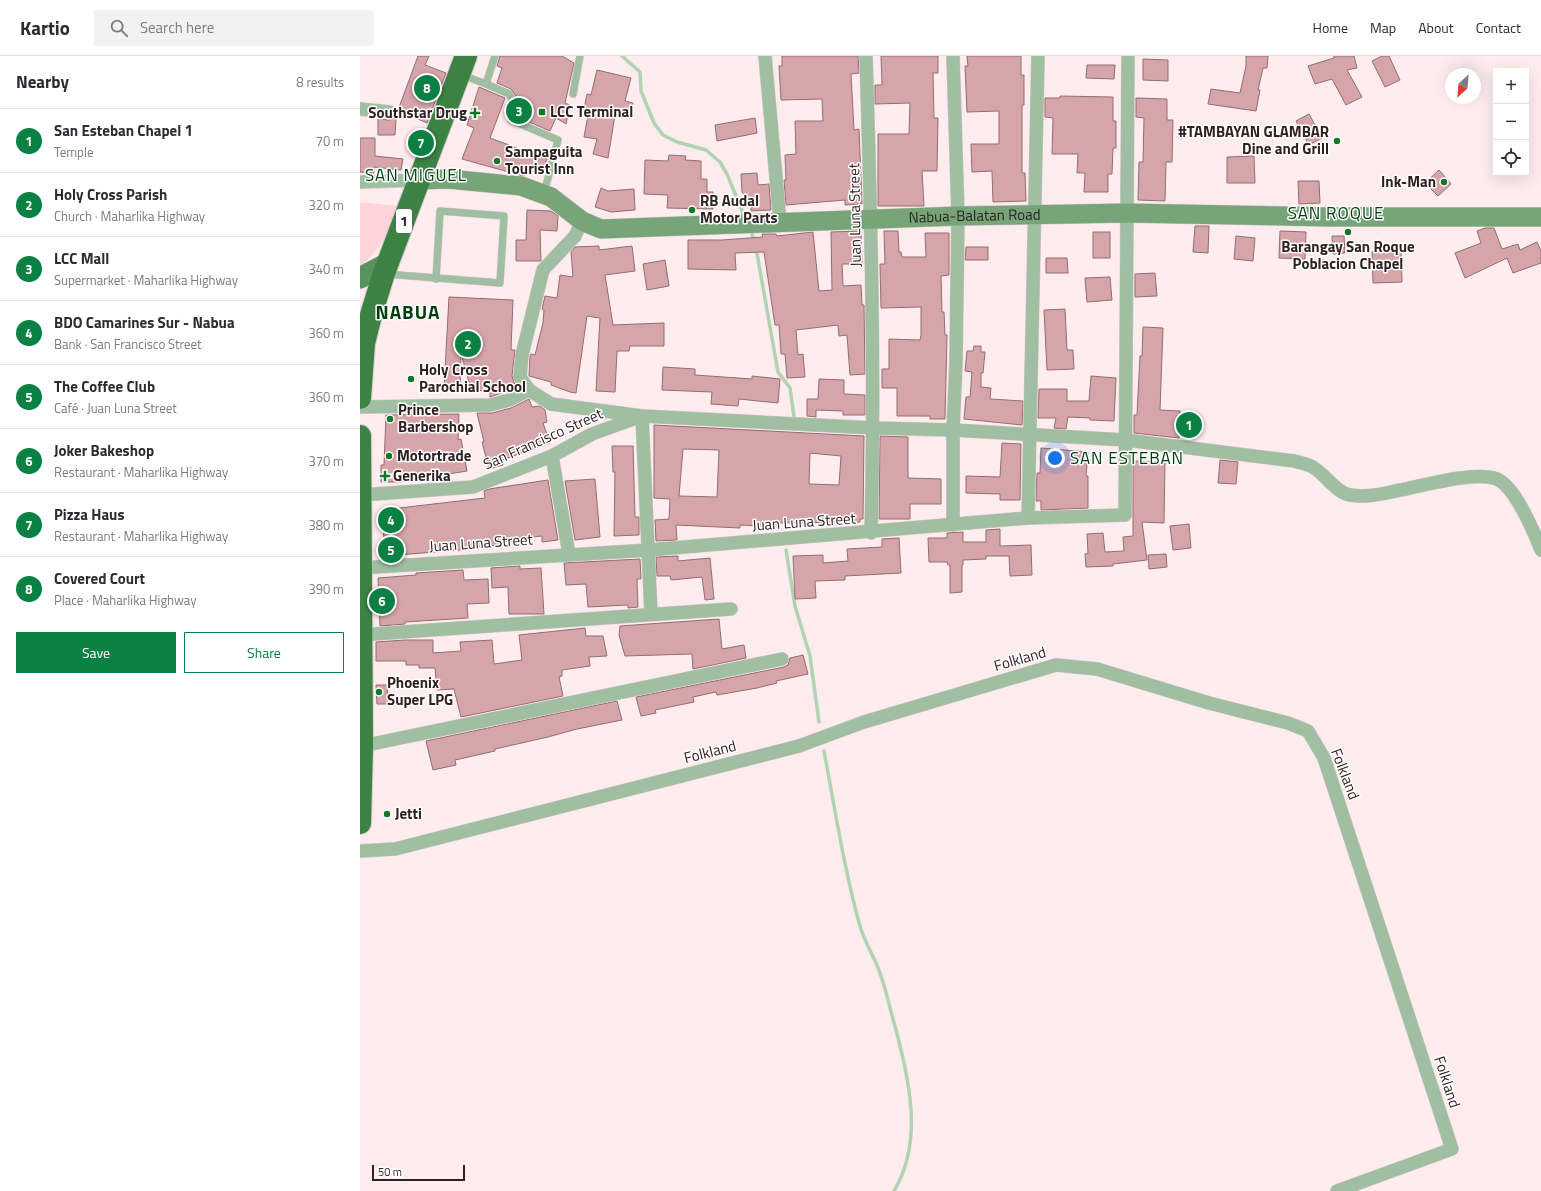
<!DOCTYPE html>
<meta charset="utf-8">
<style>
:root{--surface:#fff;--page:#f2f2f3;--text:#2b2b33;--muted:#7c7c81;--line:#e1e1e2;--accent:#0b8043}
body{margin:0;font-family:"Titillium Web",sans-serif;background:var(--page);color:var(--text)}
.controls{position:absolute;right:12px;top:12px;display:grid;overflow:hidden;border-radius:0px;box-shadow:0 4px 16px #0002}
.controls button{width:36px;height:36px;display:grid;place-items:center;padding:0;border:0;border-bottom:1px solid var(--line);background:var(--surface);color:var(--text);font:20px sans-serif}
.compass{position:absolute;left:1085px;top:12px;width:36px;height:36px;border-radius:50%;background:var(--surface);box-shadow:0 4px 16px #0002;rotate:206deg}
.scale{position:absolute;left:12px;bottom:10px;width:93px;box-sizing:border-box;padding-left:4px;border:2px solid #302022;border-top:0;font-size:11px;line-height:14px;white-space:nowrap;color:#302022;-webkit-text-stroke:3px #fff;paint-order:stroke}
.you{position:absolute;left:695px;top:402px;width:14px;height:14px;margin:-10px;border:3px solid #fff;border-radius:50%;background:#1a73e8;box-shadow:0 0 0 6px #1a73e833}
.badge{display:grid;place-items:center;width:26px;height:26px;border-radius:50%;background:var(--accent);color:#fff;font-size:13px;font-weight:700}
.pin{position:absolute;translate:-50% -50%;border:2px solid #fff;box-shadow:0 1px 4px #0006}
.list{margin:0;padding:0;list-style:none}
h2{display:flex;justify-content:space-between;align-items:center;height:52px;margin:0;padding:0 16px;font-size:17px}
h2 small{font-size:13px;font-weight:400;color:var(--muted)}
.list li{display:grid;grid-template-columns:26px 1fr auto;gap:12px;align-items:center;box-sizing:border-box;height:64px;padding:0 16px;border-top:1px solid var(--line)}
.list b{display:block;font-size:15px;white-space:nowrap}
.list p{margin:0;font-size:13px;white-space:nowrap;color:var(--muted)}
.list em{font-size:13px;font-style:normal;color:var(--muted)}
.actions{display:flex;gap:8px;padding:12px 16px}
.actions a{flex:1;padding:9px 0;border:1px solid var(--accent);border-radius:0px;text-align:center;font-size:14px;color:var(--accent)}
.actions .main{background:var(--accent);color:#fff}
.icon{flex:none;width:22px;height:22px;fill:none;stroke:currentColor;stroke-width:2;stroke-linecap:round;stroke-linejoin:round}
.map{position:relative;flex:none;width:1181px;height:1135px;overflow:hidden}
header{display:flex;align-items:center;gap:24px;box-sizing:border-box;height:56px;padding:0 20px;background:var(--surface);border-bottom:1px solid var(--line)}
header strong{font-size:19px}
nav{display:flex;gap:22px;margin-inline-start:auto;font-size:14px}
.search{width:280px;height:36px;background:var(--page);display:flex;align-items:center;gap:10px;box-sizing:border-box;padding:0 14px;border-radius:0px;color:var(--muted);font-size:15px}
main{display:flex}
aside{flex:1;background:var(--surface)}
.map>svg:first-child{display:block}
.green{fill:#ffd4d8}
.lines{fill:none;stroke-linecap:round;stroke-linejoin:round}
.stream{stroke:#b0d3b2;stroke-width:3.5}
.building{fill:#d6a5aa;stroke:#926d71;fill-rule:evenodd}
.lane-casing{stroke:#d9c7c9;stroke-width:8}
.street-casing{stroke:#d9c7c9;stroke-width:14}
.secondary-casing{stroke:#d9c7c9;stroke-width:20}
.primary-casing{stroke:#d9c7c9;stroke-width:22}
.highway-casing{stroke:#d9c7c9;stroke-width:24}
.lane{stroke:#a0bea1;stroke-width:7}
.street{stroke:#a0bea1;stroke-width:13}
.secondary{stroke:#77a579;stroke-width:19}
.primary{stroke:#58925c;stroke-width:21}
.highway{stroke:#3b8243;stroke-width:22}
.poi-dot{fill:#137728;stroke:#fff;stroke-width:1.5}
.labels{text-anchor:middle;stroke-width:3;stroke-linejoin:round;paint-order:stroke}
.shield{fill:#fff;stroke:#6e6364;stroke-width:1}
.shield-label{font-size:14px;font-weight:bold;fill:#302022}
.poi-label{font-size:15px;font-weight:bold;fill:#302022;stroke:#fff;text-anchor:start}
.street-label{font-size:15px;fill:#302022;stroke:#fff}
.quarter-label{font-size:17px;letter-spacing:1px;fill:#003f0d;stroke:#fff}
.district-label{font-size:19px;font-weight:bold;letter-spacing:1px;fill:#003f0d;stroke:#fff}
</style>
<header>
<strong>Kartio</strong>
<div class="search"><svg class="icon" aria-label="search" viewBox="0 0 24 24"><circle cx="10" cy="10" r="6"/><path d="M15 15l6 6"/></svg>Search here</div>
<nav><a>Home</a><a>Map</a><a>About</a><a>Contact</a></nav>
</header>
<main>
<aside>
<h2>Nearby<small>8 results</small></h2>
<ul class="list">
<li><span class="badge">1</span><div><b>San Esteban Chapel 1</b><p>Temple</p></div><em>70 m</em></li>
<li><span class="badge">2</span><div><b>Holy Cross Parish</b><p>Church · Maharlika Highway</p></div><em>320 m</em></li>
<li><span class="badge">3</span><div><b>LCC Mall</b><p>Supermarket · Maharlika Highway</p></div><em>340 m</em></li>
<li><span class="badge">4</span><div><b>BDO Camarines Sur - Nabua</b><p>Bank · San Francisco Street</p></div><em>360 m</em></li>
<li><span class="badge">5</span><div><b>The Coffee Club</b><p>Café · Juan Luna Street</p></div><em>360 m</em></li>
<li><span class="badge">6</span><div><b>Joker Bakeshop</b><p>Restaurant · Maharlika Highway</p></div><em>370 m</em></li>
<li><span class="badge">7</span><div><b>Pizza Haus</b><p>Restaurant · Maharlika Highway</p></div><em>380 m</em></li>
<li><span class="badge">8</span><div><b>Covered Court</b><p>Place · Maharlika Highway</p></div><em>390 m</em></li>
</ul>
<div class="actions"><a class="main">Save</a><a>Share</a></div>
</aside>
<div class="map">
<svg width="1181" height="1135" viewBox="0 0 1181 1135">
<rect width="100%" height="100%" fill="#feecee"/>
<!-- green -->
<path class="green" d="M0,146L37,150C38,171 15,197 0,211Z"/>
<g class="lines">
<!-- stream -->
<g class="stream">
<polyline points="262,0 280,16 281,35 294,67 303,79 317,86 346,94 360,106 367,118 385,162"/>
<polyline points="390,173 395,186"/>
<polyline points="396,192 418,316 430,332 434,361"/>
<polyline points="426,494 435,550 450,600 459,666"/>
<path d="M464,695C475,753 484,813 500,870C505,888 516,903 521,920C527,937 530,954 535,970C549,1024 564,1085 534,1135"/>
</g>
</g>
<!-- building -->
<g class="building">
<polygon points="58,0 69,0 65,9 86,17 67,67 38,54"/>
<polygon points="140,0 202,0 214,7 205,47 210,49 206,68 196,62 190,75 160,62 165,44 156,40 151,33 137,27 142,12 137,10"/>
<polygon points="422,0 498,0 499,17 491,18 494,74 499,73 502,148 485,149 485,144 426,149 424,124 426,124 425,99 436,98 435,65 463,65 462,43 421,44 419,10 422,10"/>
<polygon points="521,0 578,0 578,17 573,17 574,62 578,62 577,115 562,115 564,150 518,150 518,78 549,78 550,47 515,48 515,29 522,29"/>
<polygon points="607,0 661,0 661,19 664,19 664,49 662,49 662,117 665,117 666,145 633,146 632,115 612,116 611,88 639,88 639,55 607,56 605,10 608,10"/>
<polygon points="886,0 908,0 907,12 903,12 898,34 900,34 896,55 848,48 851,33 880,37 886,10"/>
<polygon points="974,0 994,0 997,12 987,14 1002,41 986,49 972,23 955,28 948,10 974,2"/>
<polygon points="1022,0 1029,0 1040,24 1025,31 1012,5"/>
<polygon points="783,3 808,4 808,25 783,24"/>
<polygon points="727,9 755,9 754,23 726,22"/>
<polygon points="237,14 271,22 265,45 273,47 270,62 255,59 248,102 233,98 237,83 224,81 229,54 224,53 227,38 231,39"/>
<polygon points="119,31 145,42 130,82 187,103 181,119 168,113 164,120 156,118 102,103 114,72 107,69"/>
<polygon points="700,40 753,41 753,65 756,65 756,92 753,92 752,118 748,118 748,136 724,136 725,117 717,117 718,98 692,98 693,62 685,61 685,42 700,42"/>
<polygon points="776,42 807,43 807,64 813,64 812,106 806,106 805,145 778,144 779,106 783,106 784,62 776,61"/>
<polygon points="949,58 962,82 949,89 936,65"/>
<polygon points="36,61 35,79 18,79 18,63 30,64"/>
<polygon points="395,62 397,77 357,85 355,69"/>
<polygon points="0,82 15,82 15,100 43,103 41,114 14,111 14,117 0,116"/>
<polygon points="309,99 326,100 325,104 341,105 341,123 347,123 347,136 353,136 353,153 307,152 308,139 284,138 285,104 308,105"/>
<polygon points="894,100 895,127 867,127 867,101"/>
<polygon points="1079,114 1091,128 1078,140 1065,127"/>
<polygon points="397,117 398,129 409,128 411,154 391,155 391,145 386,142 382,136 381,118"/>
<polygon points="938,125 959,125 960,147 939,148"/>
<polygon points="241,132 248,135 274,133 275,154 251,156 235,151"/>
<polygon points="167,154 191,155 198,160 197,175 180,174 181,205 156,205 156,184 166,184"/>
<polygon points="835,170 849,170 848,197 833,196"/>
<polygon points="1125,172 1134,172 1142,193 1158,188 1160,194 1177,186 1181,195 1181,207 1153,217 1147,202 1105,222 1095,197 1121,187 1117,175"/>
<polygon points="501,175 502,208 482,208 483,230 501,229 502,249 504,249 505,318 490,319 487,279 479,280 478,269 436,274 438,299 443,298 445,321 427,322 425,298 421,298 419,269 415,269 404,196 375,197 376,214 328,213 328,184 362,184 403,181 402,178 416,178 417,180 453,176 459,235 472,234 471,176"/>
<polygon points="524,175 538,175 539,196 541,196 542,201 566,201 565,177 589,177 589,219 581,220 582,256 584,256 585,279 587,279 585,363 570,363 570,360 537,360 537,332 522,332 522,313 529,313 529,283 560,284 561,279 561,251 521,252 520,208 525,208"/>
<polygon points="920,175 946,176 945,203 919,202"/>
<rect x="733" y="176" width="17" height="26"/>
<polygon points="876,180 895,182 893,205 874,203"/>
<polygon points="972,180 984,180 985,197 973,198"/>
<polygon points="239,190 239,194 272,190 275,215 245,219 253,269 304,267 304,290 270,290 269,295 257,295 255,336 236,335 240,262 227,260 216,337 210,336 191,329 191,326 169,320 170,300 171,298 175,299 183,267 184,254 182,253 185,240 197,242 200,219 213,221 211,196 215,191"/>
<polygon points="606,191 628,191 628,204 605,204"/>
<polygon points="1041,195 1042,226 1013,227 1012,196"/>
<polygon points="686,202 707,202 708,217 686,217"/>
<polygon points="305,204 309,230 287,234 283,208"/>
<polygon points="795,217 797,240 775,241 775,218"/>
<polygon points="750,221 752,244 727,246 725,222"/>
<polygon points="89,241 153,244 151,294 155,294 152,320 156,332 130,341 130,335 111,334 101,297 100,333 84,332"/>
<polygon points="705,253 707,294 713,294 714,313 687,314 684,254"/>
<polygon points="783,271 803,272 800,354 820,355 819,382 774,377 774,359 777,359 780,300 782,300"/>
<polygon points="614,290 621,290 621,296 625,296 623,317 621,317 621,331 631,332 630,343 663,345 662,369 604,363 606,341 610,341 612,316 605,315 607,295 613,295"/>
<polygon points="303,311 335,313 335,319 392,323 392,320 420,323 418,347 379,343 378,350 351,348 352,336 302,334"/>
<polygon points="731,320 756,322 754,365 730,364 730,362 708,361 706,373 694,372 696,362 678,362 679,333 707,333 707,345 729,345"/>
<polygon points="459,323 484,324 484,338 505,339 505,359 483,359 483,355 456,354 456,361 447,360 447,343 458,343"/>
<polygon points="169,343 172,351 180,350 185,354 187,366 183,367 190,387 142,404 143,409 129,413 122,386 124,386 117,357 132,357 151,352"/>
<polygon points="99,358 98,384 101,383 107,415 39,426 21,426 21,409 24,409 26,359"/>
<path d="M294,369L504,380L503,463H500V466L419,467V471L380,469V472L316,469L317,484L296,485L295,464L309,463L310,443L294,442ZM323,393L359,394L357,441L319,440ZM450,397L481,400L479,429L449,428Z"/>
<polygon points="520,380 548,381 548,422 581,423 581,448 550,448 550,463 519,463"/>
<polygon points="642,387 661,388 660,444 640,444 640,438 606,437 606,420 640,421"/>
<polygon points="252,390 273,390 275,461 279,461 279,479 254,480 255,416 253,416"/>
<polygon points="681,392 728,396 726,420 728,420 728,452 681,454 681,445 676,445 677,417 680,417"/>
<polygon points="860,404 878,406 876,428 858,427"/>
<polygon points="773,405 805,406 804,467 782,466 787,504 753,508 753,510 726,511 725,498 728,497 727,478 743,477 745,496 764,495 763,481 773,480"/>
<polygon points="235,423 240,481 215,484 205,425"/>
<polygon points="188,424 198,484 182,486 182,480 155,483 155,485 140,486 140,489 113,491 113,493 25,500 22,454 125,442 124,435 129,433"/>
<polygon points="829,468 831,492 813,494 810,470"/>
<polygon points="640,473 640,490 671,489 672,519 650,520 649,500 626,500 626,503 603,504 603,509 602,509 602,536 590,537 590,509 588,509 587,506 569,506 568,482 587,482 587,477 603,476 603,486 626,486 626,474"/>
<polygon points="539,482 541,517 485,520 485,524 455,525 456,542 435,543 433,500 463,499 463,507 488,505 487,493 522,491 522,483"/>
<polygon points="806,498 807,511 789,513 788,499"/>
<polygon points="318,500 318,505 350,502 354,543 345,544 342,521 311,524 310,520 297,520 296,501"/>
<polygon points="280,503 281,523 277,523 278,551 268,552 268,549 228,551 226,528 206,529 204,507"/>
<polygon points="160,510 160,513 181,512 184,558 149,558 148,531 132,532 131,512"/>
<polygon points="103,514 104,524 128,523 129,547 107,548 108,562 45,566 45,568 20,570 18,522 56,519 56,517"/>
<polygon points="359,563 362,593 384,589 386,602 333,613 332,598 265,600 259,579 260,570"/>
<polygon points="225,572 226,580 243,580 247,600 229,601 230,610 202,614 202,620 199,621 203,640 101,661 94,633 77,634 75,612 59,612 59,609 46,609 46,605 16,605 16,586 45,584 73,584 73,597 101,595 100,586 132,584 134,608 162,604 159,579"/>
<polygon points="443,599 448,618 416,625 417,627 397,632 357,639 356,636 333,641 334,646 295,654 296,657 281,660 276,641 424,611 428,609 430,602"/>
<polygon points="16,629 27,629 28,648 17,648"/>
<polygon points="257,645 262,664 217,673 188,681 135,693 135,695 95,704 96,709 73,714 66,685"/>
</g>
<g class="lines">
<defs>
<g id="lane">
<polyline points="102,19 126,28 135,0"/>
<polyline points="126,28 149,38 155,48 151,64 198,84 184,137"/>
<polyline points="213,38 220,0"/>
<polyline points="26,218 140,227 144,160 80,155 76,223"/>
</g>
<g id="street">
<polyline points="405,0 420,166"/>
<path d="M506,0C511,159 515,318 511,477"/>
<polyline points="593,0 598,160 596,305 593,374 593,469"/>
<polyline points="0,53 30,56"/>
<polyline points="0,126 60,124"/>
<polyline points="169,334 160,321 162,299 183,214 215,180 222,165"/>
<path d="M0,351L130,349L149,344L169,334L191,348L282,360L514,372L593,374L766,384L934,405C941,407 949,408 954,412C966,419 976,437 990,439C1008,442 1024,437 1041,434C1065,429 1114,415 1137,423C1155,431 1174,476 1181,494"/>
<polyline points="192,400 209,498"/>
<polyline points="1,439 113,431 192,400 232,378 282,360 291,558"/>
<polyline points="668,462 678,0"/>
<polyline points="0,512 289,494 668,462 765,459 768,0"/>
<polyline points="0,579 371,553"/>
<polyline points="2,690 422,603"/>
<polyline points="0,795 35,793 439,690 504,666 696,609 737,613 849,647 928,667 948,675 964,702 1092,1093 977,1135"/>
</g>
<g id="secondary">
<path id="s1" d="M60,124L88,123L161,130L191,141L222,165L241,173L598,160L767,157L969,161H1181"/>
</g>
<polyline id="primary" points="0,222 28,207"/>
<g id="highway">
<polyline points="0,342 4,287 11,259 24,217 106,0"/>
<polyline points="0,380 2,690 0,767"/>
</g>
</defs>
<!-- lane casing -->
<use href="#lane" class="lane-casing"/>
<!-- street casing -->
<use href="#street" class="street-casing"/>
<!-- secondary casing -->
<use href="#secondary" class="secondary-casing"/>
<!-- primary casing -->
<use href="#primary" class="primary-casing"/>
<!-- highway casing -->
<use href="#highway" class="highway-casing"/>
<!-- lane -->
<use href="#lane" class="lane"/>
<!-- street -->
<use href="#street" class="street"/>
<!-- secondary -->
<use href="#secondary" class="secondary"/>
<!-- primary -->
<use href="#primary" class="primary"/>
<!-- highway -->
<use href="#highway" class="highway"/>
</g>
<!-- markers -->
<g class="poi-dot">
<rect x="178" y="52" width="8" height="8" rx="2"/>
<path d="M113 51h4v4h4v4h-4v4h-4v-4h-4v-4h4z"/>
<circle cx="977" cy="85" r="4"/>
<circle cx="137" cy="105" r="4"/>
<circle cx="1084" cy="126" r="4"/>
<circle cx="332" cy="154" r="4"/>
<circle cx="988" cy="176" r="4"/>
<circle cx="51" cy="323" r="4"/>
<circle cx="30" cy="363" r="4"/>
<circle cx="29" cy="400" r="4"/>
<path d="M23 414h4v4h4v4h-4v4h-4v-4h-4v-4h4z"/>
<circle cx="19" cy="636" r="4"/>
<circle cx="27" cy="758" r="4"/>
</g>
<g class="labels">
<!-- shield labels -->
<rect class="shield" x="36" y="153" width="16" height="24" rx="3"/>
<g class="shield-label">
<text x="44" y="170">1</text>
</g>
<!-- poi labels -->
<g class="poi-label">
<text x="190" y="61">LCC Terminal</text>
<text x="107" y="62" text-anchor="end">Southstar Drug</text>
<text x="969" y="81" text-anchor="end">#TAMBAYAN GLAMBAR<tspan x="969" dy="17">Dine and Grill</tspan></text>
<text x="145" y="101">Sampaguita<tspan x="145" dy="17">Tourist Inn</tspan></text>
<text x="1076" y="131" text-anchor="end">Ink-Man</text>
<text x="340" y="150">RB Audal<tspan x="340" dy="17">Motor Parts</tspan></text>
<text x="988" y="196" text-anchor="middle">Barangay San Roque<tspan x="988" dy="17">Poblacion Chapel</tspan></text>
<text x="59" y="319">Holy Cross<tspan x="59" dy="17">Parochial School</tspan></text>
<text x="38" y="359">Prince<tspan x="38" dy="17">Barbershop</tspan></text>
<text x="37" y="405">Motortrade</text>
<text x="33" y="425">Generika</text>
<text x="27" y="632">Phoenix<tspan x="27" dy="17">Super LPG</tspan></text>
<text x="35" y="763">Jetti</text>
</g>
<!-- street labels -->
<g class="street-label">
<text transform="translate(495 159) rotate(-91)" y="5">Juan Luna Street</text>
<text dy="5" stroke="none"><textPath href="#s1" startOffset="567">Nabua-Balatan Road</textPath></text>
<text transform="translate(183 383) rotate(-24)" y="5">San Francisco Street</text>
<text transform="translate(444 466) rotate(-4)" y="5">Juan Luna Street</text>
<text transform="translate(121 487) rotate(-4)" y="5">Juan Luna Street</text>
<text transform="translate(660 603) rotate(-16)" y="5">Folkland</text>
<text transform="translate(350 696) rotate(-14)" y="5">Folkland</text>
<text transform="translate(985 718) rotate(69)" y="5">Folkland</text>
<text transform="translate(1087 1026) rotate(72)" y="5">Folkland</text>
</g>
<!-- quarter labels -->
<g class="quarter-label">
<text x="56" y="125">SAN MIGUEL</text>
<text x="976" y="163">SAN ROQUE</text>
<text x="767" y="408">SAN ESTEBAN</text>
</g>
<!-- district labels -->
<g class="district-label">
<text x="48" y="263">NABUA</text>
</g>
</g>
</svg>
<div class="controls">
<button>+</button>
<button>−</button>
<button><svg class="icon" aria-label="locate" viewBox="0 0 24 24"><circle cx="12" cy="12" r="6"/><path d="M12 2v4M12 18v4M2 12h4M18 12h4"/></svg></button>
</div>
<svg class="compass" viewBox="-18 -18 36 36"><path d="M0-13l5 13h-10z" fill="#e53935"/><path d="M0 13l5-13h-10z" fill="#7c7c81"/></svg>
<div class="scale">50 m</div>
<div class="you"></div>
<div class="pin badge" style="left:829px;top:369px">1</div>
<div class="pin badge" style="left:108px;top:288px">2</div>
<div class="pin badge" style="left:159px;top:55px">3</div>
<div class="pin badge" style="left:31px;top:464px">4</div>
<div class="pin badge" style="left:31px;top:494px">5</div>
<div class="pin badge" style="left:22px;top:545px">6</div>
<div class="pin badge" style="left:61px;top:87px">7</div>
<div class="pin badge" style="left:67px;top:32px">8</div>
</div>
</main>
